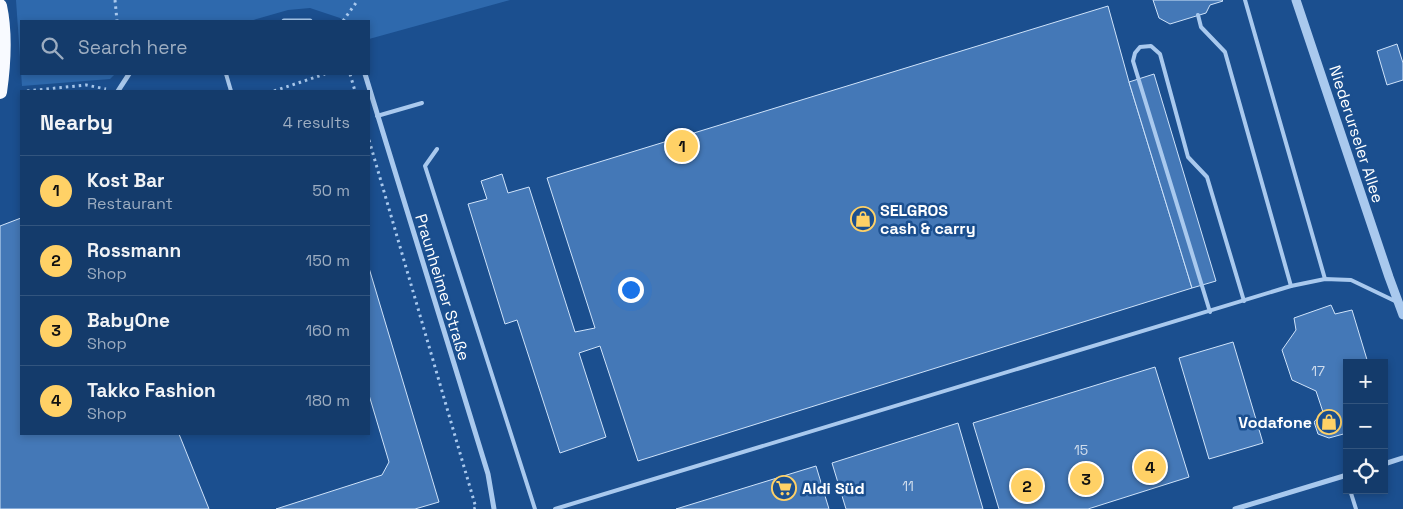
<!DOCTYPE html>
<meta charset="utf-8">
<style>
:root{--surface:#143b6b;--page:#214673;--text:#f1f3f6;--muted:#9dadc1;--line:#33557e;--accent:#ffd166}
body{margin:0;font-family:"Space Grotesk",sans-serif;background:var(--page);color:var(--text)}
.controls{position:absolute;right:15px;bottom:15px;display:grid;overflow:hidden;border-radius:0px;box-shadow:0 2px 8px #0003}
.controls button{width:45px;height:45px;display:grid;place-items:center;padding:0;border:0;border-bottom:1px solid var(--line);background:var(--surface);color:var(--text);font:25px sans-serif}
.you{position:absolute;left:630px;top:289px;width:18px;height:18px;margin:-12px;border:4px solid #fff;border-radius:50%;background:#1a73e8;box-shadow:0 0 0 8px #1a73e833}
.badge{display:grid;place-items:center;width:32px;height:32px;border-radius:50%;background:var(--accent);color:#111;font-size:16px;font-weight:700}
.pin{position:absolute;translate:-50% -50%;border:2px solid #fff;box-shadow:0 1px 5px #0006}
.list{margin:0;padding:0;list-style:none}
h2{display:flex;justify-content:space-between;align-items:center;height:65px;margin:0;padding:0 20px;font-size:21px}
h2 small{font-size:16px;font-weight:400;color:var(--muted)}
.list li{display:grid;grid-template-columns:32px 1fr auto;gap:15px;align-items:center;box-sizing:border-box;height:70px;padding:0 20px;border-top:1px solid var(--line)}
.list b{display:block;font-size:19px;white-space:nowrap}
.list p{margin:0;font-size:16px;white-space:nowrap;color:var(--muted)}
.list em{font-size:16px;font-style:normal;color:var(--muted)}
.icon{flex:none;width:28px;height:28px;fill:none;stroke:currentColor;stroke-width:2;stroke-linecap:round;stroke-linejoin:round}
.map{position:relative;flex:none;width:1403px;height:509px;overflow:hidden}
.search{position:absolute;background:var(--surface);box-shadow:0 2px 8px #0003;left:20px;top:20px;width:350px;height:55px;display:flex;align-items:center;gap:12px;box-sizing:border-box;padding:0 18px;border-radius:0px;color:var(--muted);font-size:19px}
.panel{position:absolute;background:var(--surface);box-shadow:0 2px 8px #0003;left:20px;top:90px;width:350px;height:345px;border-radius:0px}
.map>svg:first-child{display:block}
.green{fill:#2e69ad}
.building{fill:#4478b7;stroke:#cfe3fa}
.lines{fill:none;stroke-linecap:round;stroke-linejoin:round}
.path{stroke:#a9c9ee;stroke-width:3;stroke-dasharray:2.5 4;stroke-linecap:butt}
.service{stroke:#a9c9ee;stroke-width:4}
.minor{stroke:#a9c9ee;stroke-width:5}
.tertiary{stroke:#a9c9ee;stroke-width:9}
.trunk{stroke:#f8faff;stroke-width:14}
.labels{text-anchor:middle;stroke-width:5;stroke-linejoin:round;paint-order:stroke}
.number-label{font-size:14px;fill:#d0dded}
.street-label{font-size:16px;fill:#fff;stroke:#1b4f8f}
.poi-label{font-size:16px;font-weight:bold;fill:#fff;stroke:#1b4f8f;text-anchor:start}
</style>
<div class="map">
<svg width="1403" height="509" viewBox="0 0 1403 509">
<rect width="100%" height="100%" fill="#1b4f8f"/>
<!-- green -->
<polygon class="green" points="16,0 510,0 369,39 369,21 344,21 340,18 310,8 288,10 250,21 21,21 21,74 115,74 110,79 22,86"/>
<!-- building -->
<g class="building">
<polygon points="1153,0 1222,0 1223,1 1210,5 1206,13 1170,24 1159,18"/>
<polygon points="1108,6 1129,82 1192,288 638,461 600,346 579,353 606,437 560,453 517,320 505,324 468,204 487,199 481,181 502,174 508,193 529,187 575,332 595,328 547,178"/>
<polygon points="1397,44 1403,63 1403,80 1387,85 1377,51"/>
<polygon points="1154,74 1216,281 1192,288 1129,82"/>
<polygon points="21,218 21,434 179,434 209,509 0,509 0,226"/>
<polygon points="369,268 439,502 415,509 276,509 382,475 389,462 369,395"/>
<polygon points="1331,305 1335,314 1352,310 1368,363 1347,363 1347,433 1329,438 1318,434 1314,422 1323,412 1316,391 1292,380 1282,350 1296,330 1294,318"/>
<polygon points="1233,342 1263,443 1209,459 1179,358"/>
<polygon points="1155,367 1189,477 1088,509 999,509 973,423"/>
<polygon points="958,423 983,509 846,509 832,463"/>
<polygon points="816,466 829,509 676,509"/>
</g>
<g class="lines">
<!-- path -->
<g class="path">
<polyline points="115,0 117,21"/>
<polyline points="343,21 358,0"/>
<polyline points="350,74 355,91"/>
<polyline points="27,91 86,85 106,89"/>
<polyline points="274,91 325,74"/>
<polyline points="369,140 476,508 473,509"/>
</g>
<!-- service -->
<g class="service">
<polyline points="1245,0 1325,279"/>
<polyline points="1198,15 1201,27 1225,52 1291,286"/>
<polyline points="226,74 231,91"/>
<polyline points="377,116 422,103"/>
<polyline points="437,149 425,166 535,509"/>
<polyline points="1210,312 1133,61 1135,53 1140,47 1151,46 1160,54 1188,157 1207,177 1244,301"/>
<polyline points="1350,490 1356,509"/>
<polyline points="555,509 1291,286 1325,279 1351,280 1397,302"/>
</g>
<!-- minor -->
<g class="minor">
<polyline points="284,21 310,21"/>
<polyline points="365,74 488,474 494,509"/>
<polyline points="118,91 129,74"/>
<polyline points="1384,464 1403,458"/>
<polyline points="1235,509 1347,475"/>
</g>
<!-- tertiary -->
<polyline class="tertiary" points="1296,0 1389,277 1403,315"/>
<!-- trunk -->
<path class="trunk" d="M0,6C6,34 4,64 0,92"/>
</g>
<!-- icons -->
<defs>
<symbol id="shop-ring" viewBox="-11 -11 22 22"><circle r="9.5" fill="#1b4f8f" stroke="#ffd166" stroke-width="1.5"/><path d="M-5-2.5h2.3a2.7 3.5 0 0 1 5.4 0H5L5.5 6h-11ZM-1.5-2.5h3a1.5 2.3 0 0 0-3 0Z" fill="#ffd166"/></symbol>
<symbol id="supermarket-ring" viewBox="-11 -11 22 22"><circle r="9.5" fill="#1b4f8f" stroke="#ffd166" stroke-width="1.5"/><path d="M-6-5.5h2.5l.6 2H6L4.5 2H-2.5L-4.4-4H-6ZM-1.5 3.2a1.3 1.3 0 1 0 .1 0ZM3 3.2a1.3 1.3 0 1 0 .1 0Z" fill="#ffd166"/></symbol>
</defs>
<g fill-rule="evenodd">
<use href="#shop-ring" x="849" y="205" width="28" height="28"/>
<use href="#shop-ring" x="1315" y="408" width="28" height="28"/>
<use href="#supermarket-ring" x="770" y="474" width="28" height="28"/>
</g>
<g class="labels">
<!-- number labels -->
<g class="number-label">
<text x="1318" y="376">17</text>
<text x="1081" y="455">15</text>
<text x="908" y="491">11</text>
</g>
<!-- street labels -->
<g class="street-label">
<text transform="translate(1357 134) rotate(72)" y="6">Niederurseler Allee</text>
<text transform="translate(443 287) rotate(73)" y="6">Praunheimer Straße</text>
</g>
<!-- poi labels -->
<g class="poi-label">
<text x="880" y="216">SELGROS<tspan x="880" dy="18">cash &amp; carry</tspan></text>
<text x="1312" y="428" text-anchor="end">Vodafone</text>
<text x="802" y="494">Aldi Süd</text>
</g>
</g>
</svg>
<div class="controls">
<button>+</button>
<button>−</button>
<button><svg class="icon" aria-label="locate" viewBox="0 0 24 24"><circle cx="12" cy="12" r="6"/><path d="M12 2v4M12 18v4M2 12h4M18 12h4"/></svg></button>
</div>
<div class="you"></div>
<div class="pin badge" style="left:682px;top:146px">1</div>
<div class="pin badge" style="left:1027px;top:486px">2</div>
<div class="pin badge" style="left:1086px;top:479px">3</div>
<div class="pin badge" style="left:1150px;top:467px">4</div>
<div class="search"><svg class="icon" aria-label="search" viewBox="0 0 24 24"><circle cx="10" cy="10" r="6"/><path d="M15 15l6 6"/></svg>Search here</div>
<section class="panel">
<h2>Nearby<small>4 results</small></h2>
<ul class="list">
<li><span class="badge">1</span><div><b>Kost Bar</b><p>Restaurant</p></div><em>50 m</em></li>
<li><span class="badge">2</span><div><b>Rossmann</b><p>Shop</p></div><em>150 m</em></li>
<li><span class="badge">3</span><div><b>BabyOne</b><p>Shop</p></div><em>160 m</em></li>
<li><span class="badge">4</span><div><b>Takko Fashion</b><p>Shop</p></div><em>180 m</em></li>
</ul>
</section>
</div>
